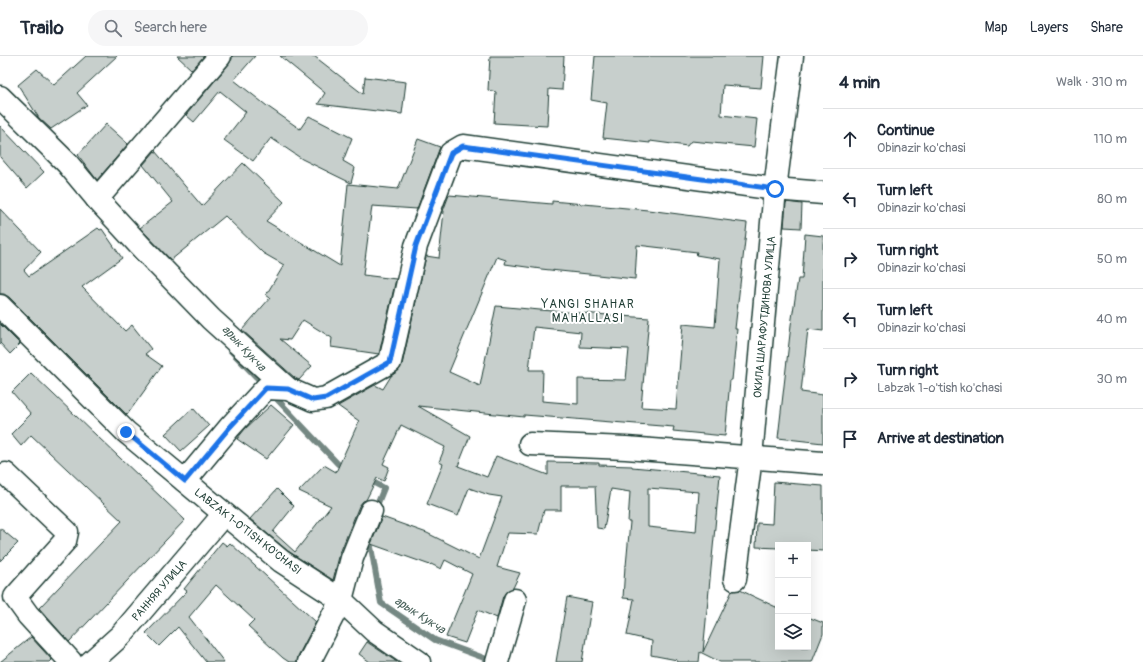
<!DOCTYPE html>
<meta charset="utf-8">
<style>
:root{--surface:#fff;--page:#f6f6f7;--text:#1f2937;--muted:#747a83;--line:#e0e1e3}
body{margin:0;font-family:Pangolin,sans-serif;background:var(--page);color:var(--text)}
.controls{position:absolute;right:12px;bottom:12px;display:grid;overflow:hidden;border-radius:0px;box-shadow:0 4px 16px #0002}
.controls button{width:36px;height:36px;display:grid;place-items:center;padding:0;border:0;border-bottom:1px solid var(--line);background:var(--surface);color:var(--text);font:20px sans-serif}
.stop{position:absolute;width:12px;height:12px;margin:-9px;border:3px solid #1a73e8;border-radius:50%;background:#fff}
.stop.end{background:#1a73e8;border-color:#fff;box-shadow:0 1px 4px #0008}
.list{margin:0;padding:0;list-style:none}
h2{display:flex;justify-content:space-between;align-items:center;height:52px;margin:0;padding:0 16px;font-size:17px}
h2 small{font-size:13px;font-weight:400;color:var(--muted)}
.list li{display:grid;grid-template-columns:26px 1fr auto;gap:12px;align-items:center;box-sizing:border-box;height:60px;padding:0 16px;border-top:1px solid var(--line)}
.list b{display:block;font-size:15px;white-space:nowrap}
.list p{margin:0;font-size:13px;white-space:nowrap;color:var(--muted)}
.list em{font-size:13px;font-style:normal;color:var(--muted)}
.icon{flex:none;width:22px;height:22px;fill:none;stroke:currentColor;stroke-width:2;stroke-linecap:round;stroke-linejoin:round}
.map{position:relative;flex:none;width:823px;height:606px;overflow:hidden}
header{display:flex;align-items:center;gap:24px;box-sizing:border-box;height:56px;padding:0 20px;background:var(--surface);border-bottom:1px solid var(--line)}
header strong{font-size:19px}
nav{display:flex;gap:22px;margin-inline-start:auto;font-size:14px}
.search{width:280px;height:36px;background:var(--page);display:flex;align-items:center;gap:10px;box-sizing:border-box;padding:0 14px;border-radius:22px;color:var(--muted);font-size:15px}
main{display:flex}
aside{flex:1;background:var(--surface)}
.map>svg:first-child{display:block}
.lines{fill:none;stroke-linecap:round;stroke-linejoin:round}
.stream{stroke:#758883;stroke-width:6}
.building{fill:#c7cfcc;stroke:#1f3d34;fill-rule:evenodd}
.minor-casing{stroke:#1f3d34;stroke-width:25}
.minor{stroke:#fff;stroke-width:22}
.route{stroke:#1a73e8;stroke-width:5}
.labels{text-anchor:middle;stroke-width:4;stroke-linejoin:round;paint-order:stroke}
.street-label{font-size:11px;fill:#1f3d34;stroke:#fff}
.neighbourhood-label{font-size:12px;letter-spacing:1px;fill:#1f3d34;stroke:#fff}
.water-label{font-size:12px;font-style:italic;fill:#4a625b;stroke:#fff}
</style>
<header>
<strong>Trailo</strong>
<div class="search"><svg class="icon" aria-label="search" viewBox="0 0 24 24"><circle cx="10" cy="10" r="6"/><path d="M15 15l6 6"/></svg>Search here</div>
<nav><a>Map</a><a>Layers</a><a>Share</a></nav>
</header>
<main>
<div class="map">
<svg width="823" height="606" viewBox="0 0 823 606">
<rect width="100%" height="100%" fill="#fff"/>
<filter id="ink" filterUnits="userSpaceOnUse"><feTurbulence type="fractalNoise" baseFrequency=".025" numOctaves="2"/><feDisplacementMap in="SourceGraphic" scale="8" xChannelSelector="R" yChannelSelector="G"/><feConvolveMatrix kernelMatrix="1 2 1 2 8 2 1 2 1" color-interpolation-filters="sRGB"/></filter>
<g filter="url(#ink)">
<g class="lines">
<!-- stream -->
<g class="stream">
<polyline points="230,294 264,329"/>
<polyline points="273,339 338,408 347,412"/>
<polyline points="367,423 384,432 375,454"/>
<polyline points="369,480 381,547 435,584 484,602"/>
</g>
</g>
<!-- building -->
<g class="building">
<polygon points="86,0 117,0 77,37 87,49 51,73 39,62 18,29 37,13 54,29"/>
<polygon points="177,0 204,0 192,14"/>
<polygon points="232,0 255,0 234,24 267,50 300,73 309,60 352,82 343,105 355,112 351,127 302,103 271,82 253,105 224,84 246,56 220,35 194,66 186,59 229,8 232,3"/>
<polygon points="280,0 314,0 363,38 365,21 406,26 402,58 318,48 325,37"/>
<polygon points="490,0 564,0 562,34 549,33 547,70 494,67 496,36 488,34"/>
<polygon points="595,0 764,0 761,32 723,29 721,59 757,63 754,91 691,85 687,90 650,85 650,87 603,82 607,47 591,44"/>
<polygon points="106,68 128,88 97,124 78,99"/>
<polygon points="0,70 44,116 27,132 0,101"/>
<polygon points="418,83 440,91 417,153 372,150 363,219 396,223 379,298 331,291 332,282 303,264 290,284 280,283 312,310 299,324 295,322 242,274 270,242 266,239 284,209 263,197 225,160 171,204 140,172 173,146 143,109 155,95 202,150 243,107 284,146 266,165 340,210 348,128 398,133"/>
<path d="M449,139L552,148V145L648,154L747,167L735,273H737L732,324H730L725,380L673,375L674,371L524,359V361L418,350L470,380L458,410L487,421L496,400L548,419V406L599,407V409L632,410V411L720,419L703,596L732,535L740,534L778,552V591H808V561L823,567V578L812,606H720L700,596L699,606H677V604L651,599L652,585L627,579L634,543L623,542L625,510H626L630,466H628L630,436L611,433L604,473L597,472L595,430H561V454H544L538,478L508,477L497,511L520,517L513,532L507,535L503,540L497,562L478,554L465,587L446,581L472,518L445,504L441,513L431,508L430,509L371,488L382,461L427,477L479,503L502,441L489,439L469,432L458,460L427,448L443,408L439,406L445,391L401,369L383,408L389,411L384,425L377,422L366,444L363,445L359,450L340,497L333,524L288,495L250,463L277,433L294,450L273,476L295,496L331,450L299,435L324,409L336,416L359,365L338,350L375,329L383,333L391,320L400,313L402,309L426,200L439,202L444,155H443ZM637,189L697,196L696,199L720,203L715,271L683,268L676,353L641,351L649,262L540,254L496,250L480,330L449,316L497,201L506,204L505,208L541,213L635,223ZM534,271L581,276L580,291L629,293L626,324L578,323V348L542,345L543,314H529ZM648,432L699,436L696,476L648,471Z"/>
<polygon points="786,146 802,148 801,172 784,171"/>
<polygon points="0,153 41,196 24,214 29,220 98,172 100,174 102,173 122,202 82,231 125,275 132,269 151,293 145,298 162,310 127,359 9,241 4,238 0,238"/>
<polygon points="805,178 823,180 823,275 808,273 801,336 823,339 823,387 778,382 791,269 798,223 802,223"/>
<polygon points="0,268 20,288 10,298 0,287"/>
<polygon points="31,317 185,464 69,586 39,552 122,465 31,379 21,390 11,378 31,358 12,336"/>
<polygon points="271,349 294,369 266,403 237,383 245,373"/>
<polygon points="193,352 209,370 181,395 165,378"/>
<polygon points="774,426 823,430 823,495 808,494 808,489 778,489 778,492 756,491 757,467 772,468"/>
<polygon points="0,472 18,487 0,505"/>
<polygon points="222,486 227,490 230,487 316,566 298,600 297,606 289,606 283,602 248,570 254,564 216,529 189,561 224,606 206,606 178,571 159,590 146,577 187,535 184,533"/>
<polygon points="567,541 592,546 582,606 556,606"/>
<polygon points="31,581 52,604 50,606 0,606"/>
<polygon points="367,586 397,606 370,606 359,598"/>
</g>
<g class="lines">
<defs>
<g id="minor">
<polyline points="0,41 67,107 97,143 143,193 211,263 288,333"/>
<polyline points="97,143 220,0"/>
<polyline points="0,250 126,376 281,505 341,544 374,575 419,606"/>
<polyline points="530,388 626,392 823,407"/>
<polyline points="6,418 67,476 65,485 15,541 28,559 71,606"/>
<polyline points="185,425 230,371 266,332 288,333 313,344 326,342 390,306 416,190 451,97 463,90 775,133 823,137"/>
<polyline points="735,523 751,401 775,133 792,0"/>
<polyline points="91,606 121,579 224,458"/>
<polyline points="309,606 341,544 352,502 371,455"/>
<polyline points="497,606 515,544"/>
</g>
</defs>
<!-- minor casing -->
<use href="#minor" class="minor-casing"/>
<!-- minor -->
<use href="#minor" class="minor"/>
</g>
</g>
<g class="lines" filter="url(#ink)">
<!-- route -->
<polyline class="route" points="126,376 185,425 230,371 266,332 288,333 313,344 326,342 390,306 416,190 451,97 463,90 775,133"/>
</g>
<g class="labels">
<!-- street labels -->
<g class="street-label">
<text transform="translate(764 261) rotate(-85)" y="4">ОКИЛА ШАРАФУТДИНОВА УЛИЦА</text>
<text transform="translate(248 475) rotate(38)" y="4">LABZAK 1-O'TISH KO'CHASI</text>
<text transform="translate(159 534) rotate(-49)" y="4">РАННЯЯ УЛИЦА</text>
</g>
<!-- neighbourhood labels -->
<g class="neighbourhood-label">
<text x="588" y="252">YANGI SHAHAR<tspan x="588" dy="14">MAHALLASI</tspan></text>
</g>
<!-- water labels -->
<g class="water-label">
<text transform="translate(244 292) rotate(47)" y="4">арык Кукча</text>
<text transform="translate(420 559) rotate(33)" y="4">арык Кукча</text>
</g>
</g>
</svg>
<div class="controls">
<button>+</button>
<button>−</button>
<button><svg class="icon" aria-label="layers" viewBox="0 0 24 24"><path d="M12 4l9 5-9 5-9-5zM3 14l9 5 9-5"/></svg></button>
</div>
<div class="stop" style="left:775px;top:133px"></div>
<div class="stop end" style="left:126px;top:376px"></div>
</div>
<aside>
<h2>4 min<small>Walk · 310 m</small></h2>
<ul class="list">
<li><svg class="icon" aria-label="ahead" viewBox="0 0 24 24"><path d="M12 20V5M6 11l6-6 6 6"/></svg><div><b>Continue</b><p>Obinazir ko'chasi</p></div><em>110 m</em></li>
<li><svg class="icon" aria-label="left" viewBox="0 0 24 24"><path d="M17 20v-9H6M10 6l-5 5 5 5"/></svg><div><b>Turn left</b><p>Obinazir ko'chasi</p></div><em>80 m</em></li>
<li><svg class="icon" aria-label="right" viewBox="0 0 24 24"><path d="M7 20v-9h11M14 6l5 5-5 5"/></svg><div><b>Turn right</b><p>Obinazir ko'chasi</p></div><em>50 m</em></li>
<li><svg class="icon" aria-label="left" viewBox="0 0 24 24"><path d="M17 20v-9H6M10 6l-5 5 5 5"/></svg><div><b>Turn left</b><p>Obinazir ko'chasi</p></div><em>40 m</em></li>
<li><svg class="icon" aria-label="right" viewBox="0 0 24 24"><path d="M7 20v-9h11M14 6l5 5-5 5"/></svg><div><b>Turn right</b><p>Labzak 1-o'tish ko'chasi</p></div><em>30 m</em></li>
<li><svg class="icon" aria-label="arrive" viewBox="0 0 24 24"><path d="M6 21V4h12l-3 4 3 4H6"/></svg><div><b>Arrive at destination</b></div></li>
</ul>
</aside>
</main>
